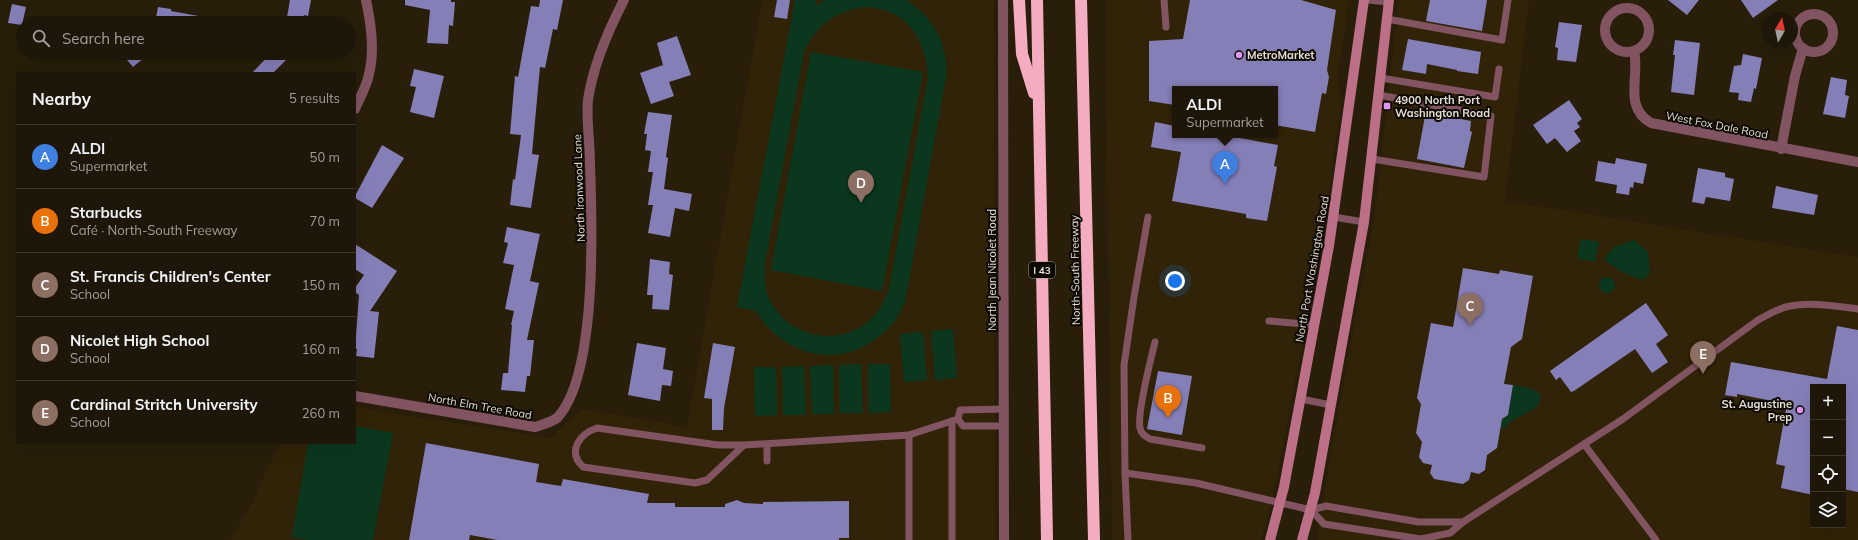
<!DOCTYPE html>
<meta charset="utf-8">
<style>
:root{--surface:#1e1608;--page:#2b2316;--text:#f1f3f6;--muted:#a19f9c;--line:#3c3529;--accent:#de98f2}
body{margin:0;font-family:Mulish,sans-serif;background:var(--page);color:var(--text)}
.controls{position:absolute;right:12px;bottom:12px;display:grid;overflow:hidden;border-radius:0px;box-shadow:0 4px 16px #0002}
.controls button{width:36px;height:36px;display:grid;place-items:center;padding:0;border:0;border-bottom:1px solid var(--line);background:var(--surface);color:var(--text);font:20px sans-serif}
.compass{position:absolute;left:1762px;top:12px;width:36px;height:36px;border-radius:50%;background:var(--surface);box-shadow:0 4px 16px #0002;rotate:9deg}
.you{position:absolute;left:1175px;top:281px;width:14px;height:14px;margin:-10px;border:3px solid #fff;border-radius:50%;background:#1a73e8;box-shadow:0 0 0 6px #1a73e833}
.badge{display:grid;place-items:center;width:26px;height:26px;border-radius:50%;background:var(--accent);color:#fff;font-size:13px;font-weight:700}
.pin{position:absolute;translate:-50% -33px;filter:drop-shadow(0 1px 2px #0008)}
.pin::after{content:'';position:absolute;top:21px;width:14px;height:12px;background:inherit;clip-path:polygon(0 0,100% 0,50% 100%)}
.popup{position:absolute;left:1172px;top:86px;width:106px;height:52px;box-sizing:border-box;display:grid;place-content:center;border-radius:0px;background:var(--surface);filter:drop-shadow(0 1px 3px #0005);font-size:13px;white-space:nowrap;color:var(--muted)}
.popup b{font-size:15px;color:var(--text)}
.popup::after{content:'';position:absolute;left:50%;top:100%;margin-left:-8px;border:8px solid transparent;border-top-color:var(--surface)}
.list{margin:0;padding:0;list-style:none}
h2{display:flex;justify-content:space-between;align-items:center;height:52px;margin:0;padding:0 16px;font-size:17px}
h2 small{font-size:13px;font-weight:400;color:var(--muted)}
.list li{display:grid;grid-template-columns:26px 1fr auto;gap:12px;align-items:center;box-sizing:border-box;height:64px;padding:0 16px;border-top:1px solid var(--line)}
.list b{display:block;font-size:15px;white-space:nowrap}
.list p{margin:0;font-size:13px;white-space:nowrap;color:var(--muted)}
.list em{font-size:13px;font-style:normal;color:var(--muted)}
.icon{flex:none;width:22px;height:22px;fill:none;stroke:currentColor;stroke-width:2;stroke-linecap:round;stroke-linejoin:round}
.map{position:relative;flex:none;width:1858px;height:540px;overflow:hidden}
.search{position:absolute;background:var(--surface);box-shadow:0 4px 16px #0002;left:16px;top:16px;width:340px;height:44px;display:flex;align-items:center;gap:10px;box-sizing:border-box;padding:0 14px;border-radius:22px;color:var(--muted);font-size:15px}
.panel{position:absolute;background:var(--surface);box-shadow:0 4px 16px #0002;left:16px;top:72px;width:340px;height:372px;border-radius:0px}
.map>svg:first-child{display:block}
.built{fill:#312307;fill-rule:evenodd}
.green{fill:#0b371e;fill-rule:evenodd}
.building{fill:#857fb8}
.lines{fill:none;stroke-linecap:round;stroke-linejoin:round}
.service{stroke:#825462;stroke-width:7}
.minor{stroke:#825462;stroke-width:10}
.secondary{stroke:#bb7087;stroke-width:10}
.motorway{stroke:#f3acc0;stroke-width:12}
.poi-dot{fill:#de98f2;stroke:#0d0903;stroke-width:1.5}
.labels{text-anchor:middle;stroke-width:4;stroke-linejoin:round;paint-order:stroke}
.shield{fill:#0d0903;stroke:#a49e94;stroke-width:1}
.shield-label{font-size:10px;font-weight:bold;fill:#e5ded2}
.poi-label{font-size:11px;font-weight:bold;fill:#e5ded2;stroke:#0d0903;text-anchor:start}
.street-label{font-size:11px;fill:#e5ded2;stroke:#0d0903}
</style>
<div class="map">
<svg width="1858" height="540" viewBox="0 0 1858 540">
<rect width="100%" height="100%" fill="#281e0a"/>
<!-- built -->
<g class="built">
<polygon points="762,0 994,0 995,540 231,540 251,504 280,443 355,443 355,407 550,438 583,409 687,427"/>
<path d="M1106,0H1349L1338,78L1341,104L1326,213L1278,474L1269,514L1261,540H1112L1106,105ZM1175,89H1275V135H1175Z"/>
<path d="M1399,0H1529L1505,201L1858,257V540H1317L1332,446L1375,213ZM1813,387H1843V525H1813Z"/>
</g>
<!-- green -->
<g class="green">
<path d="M795,0H816L815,6L825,0H906L911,3L926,16L937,32L942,43L946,61V78L905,302C902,307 900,313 897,318C892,326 884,332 877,338C836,370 781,354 756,311L737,307ZM866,7C907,9 927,40 928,78L889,289C884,302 878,314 868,322C834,349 781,335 767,293C764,284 765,273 765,263L804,52C817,24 835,11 866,7Z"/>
<polygon points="811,52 923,72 882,291 771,270"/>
<polygon points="1581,239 1599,242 1595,262 1577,258"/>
<path d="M1634,240L1648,252L1650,272L1644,280C1628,276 1616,270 1604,259L1614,247Z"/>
<circle cx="1607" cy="285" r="8"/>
<polygon points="953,329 957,378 935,380 931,331"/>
<polygon points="923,332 927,380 904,382 900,334"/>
<polygon points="861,364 863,413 840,413 839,365"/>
<polygon points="868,364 890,364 891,412 869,413"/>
<polygon points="833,365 834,414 812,414 810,366"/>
<polygon points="804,366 806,415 783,415 782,367"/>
<polygon points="754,367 776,367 777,415 755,416"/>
<polygon points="1513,385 1533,389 1541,395 1538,406 1507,424 1506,428 1500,428 1502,419 1508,415"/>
<polygon points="355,426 393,433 373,540 308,540 292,537 308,443 355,443"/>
</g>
<!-- building -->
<g class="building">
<polygon points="290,0 311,0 308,16 304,15 302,23 286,23"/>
<polygon points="405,0 451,0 451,2 455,2 453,26 449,25 448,44 427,43 430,10 405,5"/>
<polygon points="540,0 563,0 557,30 553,29 545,68 540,67 532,154 539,155 531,208 510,205 513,179 515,180 521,135 510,134 515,76 518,77 531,6 539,7"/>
<polygon points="777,0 790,0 787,19 774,17"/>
<polygon points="1190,0 1301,0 1336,10 1327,70 1329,77 1326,94 1322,93 1315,132 1275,125 1275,89 1175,89 1175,105 1149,101 1149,41 1183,39"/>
<polygon points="1430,0 1487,0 1482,31 1426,21"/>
<polygon points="1668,0 1699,0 1687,15"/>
<polygon points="1741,0 1778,0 1753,18"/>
<polygon points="12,4 26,7 22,25 8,23"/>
<polygon points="158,7 171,9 171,11 204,17 204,23 155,23"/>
<polygon points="1559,22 1582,25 1576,62 1557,60 1558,48 1555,47"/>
<polygon points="677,36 691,75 669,82 674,96 651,104 640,73 663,65 657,43"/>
<polygon points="1408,39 1481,52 1478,74 1457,71 1457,70 1427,64 1426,74 1402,70"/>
<polygon points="1675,40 1700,43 1694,95 1671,92 1675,55 1673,55"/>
<polygon points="121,53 150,53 133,67"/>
<polygon points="281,53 287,59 273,73 252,73 270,54"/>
<polygon points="1743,54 1762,58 1756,89 1754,88 1751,102 1738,100 1739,93 1729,92 1734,66 1741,65"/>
<polygon points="414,69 444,76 434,118 410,112 416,87 410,86"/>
<polygon points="1831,77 1847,80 1845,95 1849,96 1845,118 1823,114"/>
<polygon points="1569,100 1582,119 1577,123 1580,127 1574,131 1581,141 1567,152 1555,138 1547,144 1533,125"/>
<polygon points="1426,111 1450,113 1450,117 1471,121 1470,131 1472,132 1464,168 1417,159"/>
<polygon points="648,112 672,115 666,157 668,158 664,189 692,194 689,211 675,208 670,237 648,233 653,205 648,205 653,172 648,172 651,151 645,150 647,134 644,134"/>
<polygon points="1155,122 1175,126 1175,135 1224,135 1278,145 1274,166 1277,167 1267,221 1246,218 1246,214 1172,201 1181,152 1151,147"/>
<polygon points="382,145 404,158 372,208 355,198 355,196"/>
<polygon points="1616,158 1647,164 1643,184 1634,182 1633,188 1630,187 1629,195 1616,193 1617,185 1595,181 1598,161 1615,164"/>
<polygon points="1698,168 1725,173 1725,177 1734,179 1730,201 1706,197 1704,204 1692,202"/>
<polygon points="1776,186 1818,195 1814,215 1772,208"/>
<polygon points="507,227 540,234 530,281 539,283 527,340 534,340 530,376 527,376 525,392 501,390 503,373 508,373 512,325 511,325 514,311 505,309 514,265 503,263 508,243 504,242"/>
<polygon points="355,244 397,271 370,311 379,312 374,358 356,356 357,349 355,349 359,295 355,292 355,288 364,275 355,269"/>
<polygon points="650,259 670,262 669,274 673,275 669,310 652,309 653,295 647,295"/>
<polygon points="1463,268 1499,274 1500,270 1533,276 1522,339 1511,347 1504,384 1513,385 1508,415 1502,419 1497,448 1487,455 1485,470 1479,474 1471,472 1469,480 1463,484 1434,479 1430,473 1432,465 1423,463 1419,457 1422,442 1416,433 1421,404 1417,398 1431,323 1453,327"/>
<polygon points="1646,303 1668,335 1656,344 1668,362 1652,373 1635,349 1574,391 1571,392 1560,377 1556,380 1550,371"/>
<polygon points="1837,326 1858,330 1858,492 1843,489 1843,387 1813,387 1813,495 1781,488 1785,466 1776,464 1787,404 1737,394 1737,397 1725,395 1731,362 1827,379"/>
<polygon points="637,343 666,348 663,369 673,371 671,386 662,385 660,401 628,395"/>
<polygon points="713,343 735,347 724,408 723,430 712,430 712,399 704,398"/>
<polygon points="1158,371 1192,376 1182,435 1147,429"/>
<polygon points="426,443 539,464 536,482 561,486 563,479 649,494 647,503 675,503 675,507 725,507 725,504 737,500 744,503 763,504 763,502 849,501 849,538 839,538 839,540 497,540 470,535 469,540 409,540"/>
</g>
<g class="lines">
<!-- service -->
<g class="service">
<polyline points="1164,0 1166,27"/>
<polyline points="1367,0 1389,2"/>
<polyline points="1387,19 1502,40 1508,0"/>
<polyline points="1381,78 1495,97 1499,69"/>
<polyline points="1372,159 1484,177 1491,116 1379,95"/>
<polyline points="1334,217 1364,222"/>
<polyline points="1269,321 1315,325"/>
<path d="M1155,342C1151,358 1137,414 1140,428C1141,434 1145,436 1150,439L1202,448"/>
<polyline points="1301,399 1331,405"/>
<polyline points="952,421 952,540"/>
<polyline points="1004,426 963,426 958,419 960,410 1004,409"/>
<polyline points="909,435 909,540"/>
<polyline points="767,444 767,461"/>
<polyline points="1584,444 1656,540"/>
<path d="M744,445L707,480L695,483L583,467C567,452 579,434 597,428L718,445H744L909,435L958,419"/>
<polyline points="1125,473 1196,483 1311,510 1326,506 1419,522 1463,522"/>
<path d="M1311,510L1324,524L1421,539L1450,533L1463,522L1623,419L1758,320C1768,315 1778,308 1790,306C1811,302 1836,306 1858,309"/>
<polyline points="1128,540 1125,473 1124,365 1134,297 1148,217"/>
</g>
<!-- minor -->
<g class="minor">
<polyline points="1003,0 1004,540"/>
<circle cx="1627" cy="30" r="22"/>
<circle cx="1814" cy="33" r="19"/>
<path d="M1634,51C1640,76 1623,107 1651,123L1858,162"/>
<path d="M355,109C360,97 367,86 369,74C375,51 371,23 366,0"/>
<polyline points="1781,149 1795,76 1803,48"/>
<path d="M355,396L535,427C541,425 552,422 557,418C598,375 592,222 590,163C590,144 586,117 588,100C593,65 608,31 624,0"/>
</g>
<!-- secondary -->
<g class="secondary">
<polyline points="1270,540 1284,487 1329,246 1364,0"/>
<polyline points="1302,540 1315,493 1364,222 1389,0"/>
</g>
<!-- motorway -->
<g class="motorway">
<polyline points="1019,0 1022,54 1034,93"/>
<polyline points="1037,0 1047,540"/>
<polyline points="1081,0 1094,540"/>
</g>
</g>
<!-- markers -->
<g class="poi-dot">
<circle cx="1239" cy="55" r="4"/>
<rect x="1383" y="102" width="8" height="8" rx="2"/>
<circle cx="1800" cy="410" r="4"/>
</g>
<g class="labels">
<!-- shield labels -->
<rect class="shield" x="1029" y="262" width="26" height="16" rx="3"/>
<g class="shield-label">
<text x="1042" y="274">I 43</text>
</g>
<!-- poi labels -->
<g class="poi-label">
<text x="1247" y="59">MetroMarket</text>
<text x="1395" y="104">4900 North Port<tspan x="1395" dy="13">Washington Road</tspan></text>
<text x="1792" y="408" text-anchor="end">St. Augustine<tspan x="1792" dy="13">Prep</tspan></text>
</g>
<!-- street labels -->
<g class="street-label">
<text transform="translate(1717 125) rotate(11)" y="4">West Fox Dale Road</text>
<text transform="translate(579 188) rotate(-92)" y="4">North Ironwood Lane</text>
<text transform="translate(1312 269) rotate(-80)" y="4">North Port Washington Road</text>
<text transform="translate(992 270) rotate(-90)" y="4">North Jean Nicolet Road</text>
<text transform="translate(1075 270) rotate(-91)" y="4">North-South Freeway</text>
<text transform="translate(480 406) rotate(10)" y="4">North Elm Tree Road</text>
</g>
</g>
</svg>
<div class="controls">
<button>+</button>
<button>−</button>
<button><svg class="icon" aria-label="locate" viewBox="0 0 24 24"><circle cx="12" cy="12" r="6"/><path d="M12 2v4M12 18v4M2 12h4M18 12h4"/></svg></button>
<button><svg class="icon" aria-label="layers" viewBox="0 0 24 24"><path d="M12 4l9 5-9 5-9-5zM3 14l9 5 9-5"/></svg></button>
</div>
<svg class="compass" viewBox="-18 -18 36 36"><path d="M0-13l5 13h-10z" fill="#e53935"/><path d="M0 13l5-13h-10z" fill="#a19f9c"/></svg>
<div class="you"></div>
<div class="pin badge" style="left:1225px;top:184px;background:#3f7fe0">A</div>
<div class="popup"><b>ALDI</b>Supermarket</div>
<div class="pin badge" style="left:1168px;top:418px;background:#e8710a">B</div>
<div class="pin badge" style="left:1470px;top:326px;background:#8d6e63">C</div>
<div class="pin badge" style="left:861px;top:203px;background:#8d6e63">D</div>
<div class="pin badge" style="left:1703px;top:374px;background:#8d6e63">E</div>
<div class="search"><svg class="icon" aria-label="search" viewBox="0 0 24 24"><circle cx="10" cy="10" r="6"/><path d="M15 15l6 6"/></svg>Search here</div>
<section class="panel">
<h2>Nearby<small>5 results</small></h2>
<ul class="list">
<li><span class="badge" style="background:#3f7fe0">A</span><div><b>ALDI</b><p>Supermarket</p></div><em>50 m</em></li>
<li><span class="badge" style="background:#e8710a">B</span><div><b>Starbucks</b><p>Café · North-South Freeway</p></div><em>70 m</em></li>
<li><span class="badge" style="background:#8d6e63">C</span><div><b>St. Francis Children's Center</b><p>School</p></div><em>150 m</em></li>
<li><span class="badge" style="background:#8d6e63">D</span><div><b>Nicolet High School</b><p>School</p></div><em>160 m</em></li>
<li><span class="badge" style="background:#8d6e63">E</span><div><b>Cardinal Stritch University</b><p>School</p></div><em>260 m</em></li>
</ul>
</section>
</div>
